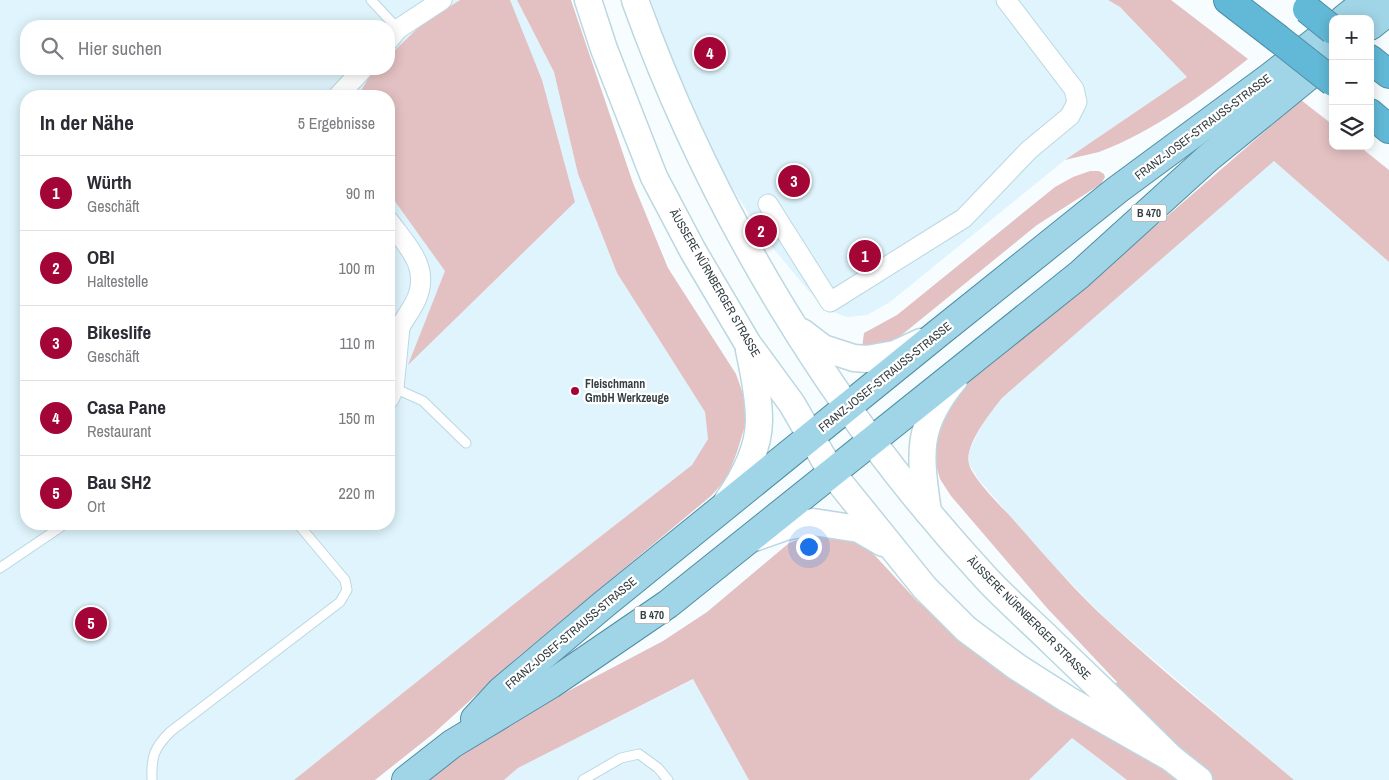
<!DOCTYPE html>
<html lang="de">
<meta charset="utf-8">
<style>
:root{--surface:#fff;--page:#f2f2f3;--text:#2b2b33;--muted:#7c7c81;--line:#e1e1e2;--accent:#a30537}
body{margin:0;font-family:"Archivo Narrow",sans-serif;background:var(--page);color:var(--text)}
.controls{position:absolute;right:15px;top:15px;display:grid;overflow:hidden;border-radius:10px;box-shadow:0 2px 12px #0003}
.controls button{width:45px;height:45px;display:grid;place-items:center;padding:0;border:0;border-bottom:1px solid var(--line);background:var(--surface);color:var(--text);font:25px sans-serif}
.you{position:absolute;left:808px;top:546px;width:18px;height:18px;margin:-12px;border:4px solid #fff;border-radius:50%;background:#1a73e8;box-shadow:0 0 0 8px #1a73e833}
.badge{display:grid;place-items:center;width:32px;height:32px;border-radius:50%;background:var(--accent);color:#fff;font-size:16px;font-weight:700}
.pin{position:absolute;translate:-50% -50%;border:2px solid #fff;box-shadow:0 1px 5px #0006}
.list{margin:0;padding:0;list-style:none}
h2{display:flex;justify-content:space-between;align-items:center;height:65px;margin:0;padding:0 20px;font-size:21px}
h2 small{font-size:16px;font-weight:400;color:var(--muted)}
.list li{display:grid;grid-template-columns:32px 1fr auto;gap:15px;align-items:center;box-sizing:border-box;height:75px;padding:0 20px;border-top:1px solid var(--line)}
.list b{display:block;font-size:19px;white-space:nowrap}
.list p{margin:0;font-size:16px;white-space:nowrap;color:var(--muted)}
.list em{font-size:16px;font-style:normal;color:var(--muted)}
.icon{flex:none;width:28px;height:28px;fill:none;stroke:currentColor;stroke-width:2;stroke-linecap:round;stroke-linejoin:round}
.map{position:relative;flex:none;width:1389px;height:780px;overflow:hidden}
.search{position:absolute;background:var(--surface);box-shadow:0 2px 12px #0003;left:20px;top:20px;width:375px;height:55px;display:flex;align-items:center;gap:12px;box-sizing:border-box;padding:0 18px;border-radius:20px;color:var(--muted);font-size:19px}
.panel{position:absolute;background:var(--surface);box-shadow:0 2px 12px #0003;left:20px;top:90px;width:375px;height:440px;border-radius:20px}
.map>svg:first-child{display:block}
.built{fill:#dff4fc;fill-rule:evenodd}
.green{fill:#e3c1c3}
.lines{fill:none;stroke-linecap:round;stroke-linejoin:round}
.lane-casing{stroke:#bcd7e0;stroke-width:11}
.street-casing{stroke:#bcd7e0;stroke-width:21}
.secondary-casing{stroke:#bcd7e0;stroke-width:29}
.primary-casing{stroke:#518ea3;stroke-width:30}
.highway-casing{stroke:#518ea3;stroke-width:30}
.lane{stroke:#fff;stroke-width:9}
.street{stroke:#fff;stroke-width:19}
.secondary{stroke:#fff;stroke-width:26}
.primary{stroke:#a0d5e7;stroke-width:28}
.highway{stroke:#61b9d7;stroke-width:28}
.highway-bridge-casing{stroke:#518ea3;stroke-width:30;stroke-linecap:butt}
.highway-bridge{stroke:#61b9d7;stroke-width:28}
.poi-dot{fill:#a30537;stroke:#fff;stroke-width:2}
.labels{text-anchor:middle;stroke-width:4.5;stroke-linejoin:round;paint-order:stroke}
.shield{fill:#fff;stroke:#71797b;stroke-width:1}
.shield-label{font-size:11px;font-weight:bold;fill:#343f43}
.street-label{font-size:12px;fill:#343f43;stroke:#fff}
.poi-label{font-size:12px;font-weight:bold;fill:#343f43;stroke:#fff;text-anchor:start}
</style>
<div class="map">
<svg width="1389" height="780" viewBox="0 0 1389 780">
<rect width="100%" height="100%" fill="#f7fdff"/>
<!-- built -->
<g class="built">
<path d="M0,0H517L554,72L578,174L617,273L705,412L708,439L692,465L514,604L294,780H0ZM26,26H389V69H26ZM26,96H389V524H26Z"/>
<polygon points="651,0 1108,0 1120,7 1187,77 1065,160 890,302 867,315 847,317 828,310 808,290 767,241 728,182 672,60"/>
<polygon points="1274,161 1389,262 1389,780 1294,780 1108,621 1054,566 979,480 969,464 969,452 976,436 987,417 1002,398"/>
<polygon points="694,679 749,780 504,780 518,768"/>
<polygon points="1072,738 1127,780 1029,780"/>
</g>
<!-- green -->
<g class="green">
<polygon points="460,0 510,0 542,80 575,202 408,365 445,271 389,193 389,96 358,96 372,72 375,69 389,69 389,56 421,25"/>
<polygon points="517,0 571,0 633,183 668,268 736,374 744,397 746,422 737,452 727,478 711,496 519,656 433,734 375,780 294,780 514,604 692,465 708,439 705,412 617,273 578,174 554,72"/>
<path d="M1108,0H1171L1248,59C1202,95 1153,132 1099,152C1088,155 1076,157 1065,160L1187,77L1120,7Z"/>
<path d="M1301,100L1333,125V146H1359L1389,170V262L1274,161L1002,398C991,412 964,445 969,464C973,479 1000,505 1011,517C1043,553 1074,590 1110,623C1169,677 1233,728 1294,780H1127L1072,738L1029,780H749L693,679L518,768L504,780H429L454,760L538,707L663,641L707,612L789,543L808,536H834L860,543L868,548L917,601L974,648L1084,722L1117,682L1047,608L951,496L940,479L934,457L936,432L959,389L1165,218Z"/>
<polygon points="1090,171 1099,171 1104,174 1105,177 1101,184 1037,225 898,338 883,346 862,348 864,333 897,315 1055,187 1073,177"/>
</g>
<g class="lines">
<defs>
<g id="lane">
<polyline points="371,0 398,29"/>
<polyline points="394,388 423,401 466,443"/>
<polyline points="0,568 65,524"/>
<path d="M152,780C151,757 154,748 170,732L340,602L347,590L345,580L298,524"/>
<polyline points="583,780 621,758 639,754 658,768 668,780"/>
</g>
<g id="street">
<polyline points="389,40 398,29 442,0"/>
<polyline points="338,96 363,69"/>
<polyline points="768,204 830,302 964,218 1029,150 1070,116 1077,102 1074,89 1006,0"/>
<path d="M389,221C407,246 431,267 416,300C412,309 405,318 400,327"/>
<polyline points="389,334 400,327 394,388 389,399"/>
</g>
<g id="secondary">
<polyline points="588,0 604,49 654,177 693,251 748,344 792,404 832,473 925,588 966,629 1017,667 1067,699 1171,758"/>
<path d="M635,0C711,211 832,412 985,577C1007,601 1033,623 1056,646C1095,683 1133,720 1171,758L1199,780"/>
<polyline points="802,332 823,348 854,358 867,359 895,354 921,342"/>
<path d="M726,503C743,479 759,450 759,420C759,397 754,373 749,350"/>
<path d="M928,512C920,455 915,427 954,380"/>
<polyline points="754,538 785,527 813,522 859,529 883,543"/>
</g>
<g id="primary">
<polyline points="1344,19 1368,0"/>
<polyline points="1370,26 1389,11"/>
<polyline points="475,719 501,691 603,605 936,335 1117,190 1270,77 1333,28"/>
<polyline points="406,780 452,744 551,684 668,604 1079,275 1208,158 1333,56"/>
</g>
<g id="highway">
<polyline points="1228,0 1276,37"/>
<polyline points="1370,59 1389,74"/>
<polyline points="1370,113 1389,129"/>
</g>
</defs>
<!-- lane casing -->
<use href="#lane" class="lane-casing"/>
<!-- street casing -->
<use href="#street" class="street-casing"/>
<!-- secondary casing -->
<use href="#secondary" class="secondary-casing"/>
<!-- primary casing -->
<use href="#primary" class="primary-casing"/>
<!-- highway casing -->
<use href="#highway" class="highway-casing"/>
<!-- lane -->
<use href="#lane" class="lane"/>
<!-- street -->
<use href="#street" class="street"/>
<!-- secondary -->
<use href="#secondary" class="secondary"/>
<!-- primary -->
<use href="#primary" class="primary"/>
<!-- highway -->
<use href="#highway" class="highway"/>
<defs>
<g id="highway-bridge">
<polyline points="1307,9 1333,30"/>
<polyline points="1276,37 1333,82"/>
</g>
</defs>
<!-- highway-bridge casing -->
<use href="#highway-bridge" class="highway-bridge-casing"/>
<!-- highway-bridge -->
<use href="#highway-bridge" class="highway-bridge"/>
</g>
<!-- markers -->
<circle class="poi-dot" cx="575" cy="391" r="5"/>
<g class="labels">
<!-- shield labels -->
<g class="shield">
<rect x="1131.5" y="204.5" width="35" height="17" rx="4"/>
<rect x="634.5" y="606.5" width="35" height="17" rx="4"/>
</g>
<g class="shield-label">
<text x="1149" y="217">B 470</text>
<text x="652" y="619">B 470</text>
</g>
<!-- street labels -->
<g class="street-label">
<text transform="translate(1203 127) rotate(-37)" y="4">FRANZ-JOSEF-STRAUSS-STRASSE</text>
<text transform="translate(715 283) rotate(60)" y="4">ÄUSSERE NÜRNBERGER STRASSE</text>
<text transform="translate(885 377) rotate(-39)" y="4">FRANZ-JOSEF-STRAUSS-STRASSE</text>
<text transform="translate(1029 618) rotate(45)" y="4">ÄUSSERE NÜRNBERGER STRASSE</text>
<text transform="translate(571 633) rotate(-40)" y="4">FRANZ-JOSEF-STRAUSS-STRASSE</text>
</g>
<!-- poi labels -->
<g class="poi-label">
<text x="585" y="388">Fleischmann<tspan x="585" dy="14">GmbH Werkzeuge</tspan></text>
</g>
</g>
</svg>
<div class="controls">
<button>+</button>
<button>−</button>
<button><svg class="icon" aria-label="layers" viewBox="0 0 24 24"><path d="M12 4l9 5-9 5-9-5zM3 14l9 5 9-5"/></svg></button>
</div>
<div class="you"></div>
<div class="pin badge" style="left:865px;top:256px">1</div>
<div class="pin badge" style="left:761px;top:231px">2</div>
<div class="pin badge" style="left:794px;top:181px">3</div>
<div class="pin badge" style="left:710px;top:53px">4</div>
<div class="pin badge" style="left:91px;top:623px">5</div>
<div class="search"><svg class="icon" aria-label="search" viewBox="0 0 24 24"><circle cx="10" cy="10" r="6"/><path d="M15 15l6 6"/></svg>Hier suchen</div>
<section class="panel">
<h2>In der Nähe<small>5 Ergebnisse</small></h2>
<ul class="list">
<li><span class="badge">1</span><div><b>Würth</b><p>Geschäft</p></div><em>90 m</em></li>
<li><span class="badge">2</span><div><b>OBI</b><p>Haltestelle</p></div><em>100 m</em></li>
<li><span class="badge">3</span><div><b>Bikeslife</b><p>Geschäft</p></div><em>110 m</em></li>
<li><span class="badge">4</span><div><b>Casa Pane</b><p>Restaurant</p></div><em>150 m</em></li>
<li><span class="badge">5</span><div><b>Bau SH2</b><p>Ort</p></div><em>220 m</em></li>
</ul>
</section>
</div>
